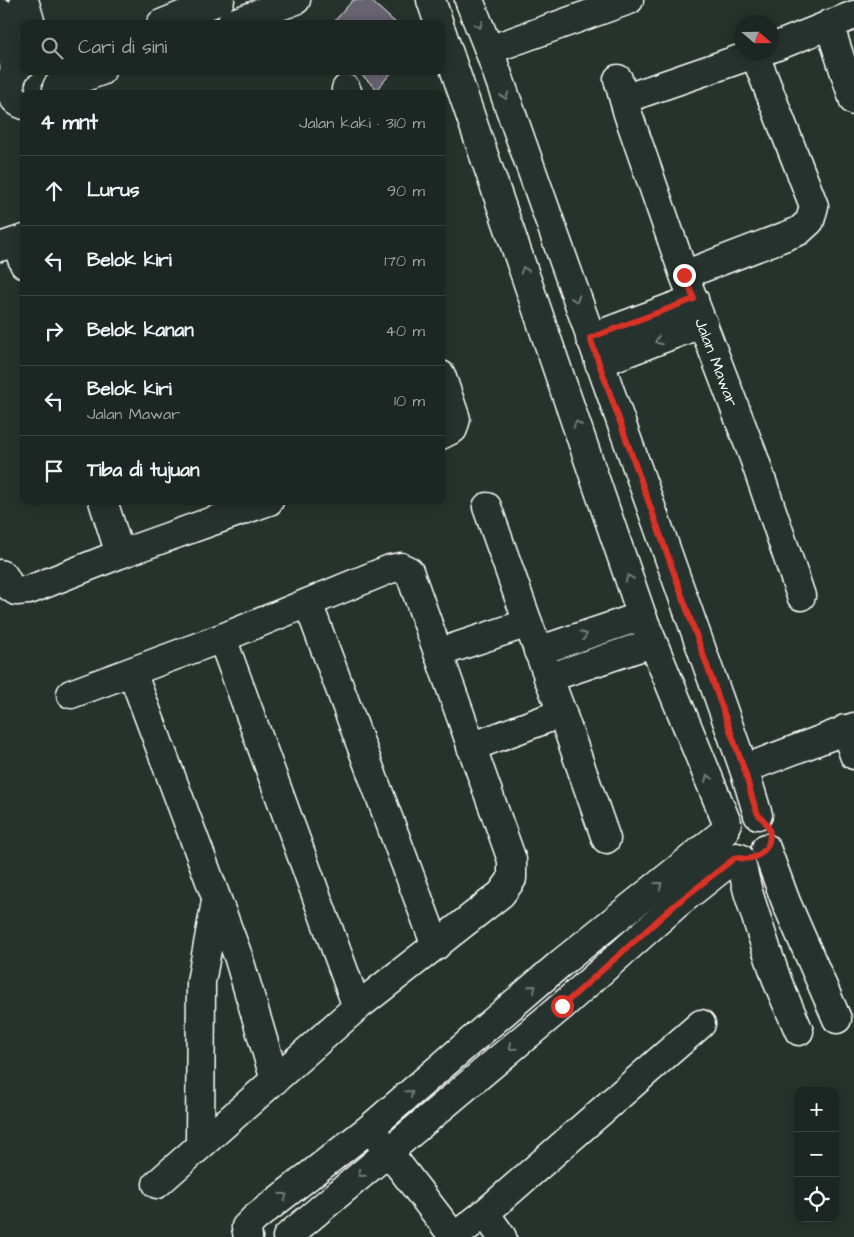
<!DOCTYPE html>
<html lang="id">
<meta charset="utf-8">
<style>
:root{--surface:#1c2622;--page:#29322f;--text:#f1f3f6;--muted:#a0a5a5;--line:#3a4340}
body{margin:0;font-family:"Architects Daughter",sans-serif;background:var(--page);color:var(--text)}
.controls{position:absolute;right:15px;bottom:15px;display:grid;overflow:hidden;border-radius:10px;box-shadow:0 2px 12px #0003}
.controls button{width:45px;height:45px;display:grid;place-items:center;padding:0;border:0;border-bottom:1px solid var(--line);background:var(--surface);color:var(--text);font:25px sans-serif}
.compass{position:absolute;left:734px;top:15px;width:45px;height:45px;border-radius:50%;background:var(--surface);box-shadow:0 2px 12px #0003;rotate:110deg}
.stop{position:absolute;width:15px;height:15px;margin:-11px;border:4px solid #d93025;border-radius:50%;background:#fff}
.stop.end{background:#d93025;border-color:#fff;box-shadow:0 1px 5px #0008}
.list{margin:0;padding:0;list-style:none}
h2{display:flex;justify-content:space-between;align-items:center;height:65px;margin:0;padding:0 20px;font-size:21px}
h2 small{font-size:16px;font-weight:400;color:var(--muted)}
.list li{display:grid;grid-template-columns:32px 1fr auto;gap:15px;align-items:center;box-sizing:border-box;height:70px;padding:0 20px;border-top:1px solid var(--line)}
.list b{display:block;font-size:19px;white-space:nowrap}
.list p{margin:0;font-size:16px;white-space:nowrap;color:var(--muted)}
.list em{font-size:16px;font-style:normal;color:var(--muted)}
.icon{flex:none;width:28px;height:28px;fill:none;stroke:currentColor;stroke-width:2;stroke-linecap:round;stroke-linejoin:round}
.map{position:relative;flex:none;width:854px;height:1237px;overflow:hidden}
.search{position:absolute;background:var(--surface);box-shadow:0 2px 12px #0003;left:20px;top:20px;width:425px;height:55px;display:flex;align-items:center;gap:12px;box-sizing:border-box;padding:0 18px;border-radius:10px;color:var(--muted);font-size:19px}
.panel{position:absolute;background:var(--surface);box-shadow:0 2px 12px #0003;left:20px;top:90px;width:425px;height:415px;border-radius:10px}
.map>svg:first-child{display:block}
.building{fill:#68646f;stroke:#fff}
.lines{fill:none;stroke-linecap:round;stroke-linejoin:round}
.minor-casing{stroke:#fff;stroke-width:31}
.minor{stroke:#26332d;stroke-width:28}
.oneway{stroke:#727a76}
.route{stroke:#d93025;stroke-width:6}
.labels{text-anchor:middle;stroke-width:4;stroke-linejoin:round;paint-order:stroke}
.street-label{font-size:16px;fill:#fff;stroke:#26332d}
</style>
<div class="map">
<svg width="854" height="1237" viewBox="0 0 854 1237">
<rect width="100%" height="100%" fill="#26332d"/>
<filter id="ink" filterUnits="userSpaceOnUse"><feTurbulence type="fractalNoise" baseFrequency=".02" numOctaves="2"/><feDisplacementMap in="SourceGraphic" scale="10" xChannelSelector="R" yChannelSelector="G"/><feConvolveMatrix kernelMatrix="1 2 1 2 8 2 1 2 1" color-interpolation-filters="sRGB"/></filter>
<g filter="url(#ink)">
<!-- building -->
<g class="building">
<polygon points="353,0 370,0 397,24 332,24"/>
<polygon points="357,71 393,71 377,89"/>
</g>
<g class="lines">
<defs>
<g id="minor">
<polyline points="24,0 31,24"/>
<polyline points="431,0 439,24"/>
<polyline points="469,0 489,50 744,769 758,815"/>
<polyline points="0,12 15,68"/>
<polyline points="161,24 220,0"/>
<polyline points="231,24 296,0"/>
<polyline points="829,24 854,101"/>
<polyline points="441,30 642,616 727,823"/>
<polyline points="772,48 854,15"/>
<polyline points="489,50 629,0"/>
<path d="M24,62C8,72 3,98 24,105"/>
<polyline points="618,79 628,114 684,275 754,458 801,596"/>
<polyline points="57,87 101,71"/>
<polyline points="346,89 348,94"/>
<polyline points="624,99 760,52"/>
<polyline points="16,242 24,264"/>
<polyline points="0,247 24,239"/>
<polyline points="684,275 799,231 810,221 814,206 755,55"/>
<polyline points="590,338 694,299"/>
<polyline points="599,363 703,323"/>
<polyline points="441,375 456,419 453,429 441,435"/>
<polyline points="103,501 120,554"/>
<polyline points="0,574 4,576 10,587 16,591 29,590 120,554 269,501"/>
<polyline points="308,603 436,946"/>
<polyline points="528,623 562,713 606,839"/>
<polyline points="222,638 357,1007"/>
<polyline points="538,651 642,616"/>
<polyline points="438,653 528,623 487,507"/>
<polyline points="132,672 238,956 275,1080"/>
<polyline points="548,678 652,643"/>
<polyline points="71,694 222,638 390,569 401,567 409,571 512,860 512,879 501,894 357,1007 157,1184"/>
<polyline points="845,729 854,755"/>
<polyline points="471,747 562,713"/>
<polyline points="744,769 854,727"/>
<polyline points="766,848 786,902 837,1019"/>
<polyline points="740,858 748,892 767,951 778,983 799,1031"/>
<polyline points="377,1137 454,1237"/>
<polyline points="200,1145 201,982 216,901"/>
<polyline points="485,1213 502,1237"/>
<polyline points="248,1237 246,1227 255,1218 370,1128 561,963 724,832"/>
<polyline points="287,1237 562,1006 677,904 736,857"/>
<polyline points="454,1237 485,1213 701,1024"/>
</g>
</defs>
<!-- minor casing -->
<use href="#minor" class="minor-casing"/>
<!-- minor -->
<use href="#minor" class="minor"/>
</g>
<!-- one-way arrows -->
<defs><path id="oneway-chevron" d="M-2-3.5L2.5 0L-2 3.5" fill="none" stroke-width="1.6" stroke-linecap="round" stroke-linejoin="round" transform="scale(1.25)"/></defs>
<g class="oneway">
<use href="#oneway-chevron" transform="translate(479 25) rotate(68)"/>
<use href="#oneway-chevron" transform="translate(505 96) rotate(71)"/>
<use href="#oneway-chevron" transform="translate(524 270) rotate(-109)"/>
<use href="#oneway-chevron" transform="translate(576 299) rotate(71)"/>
<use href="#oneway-chevron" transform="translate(658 341) rotate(159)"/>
<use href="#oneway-chevron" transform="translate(577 424) rotate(-109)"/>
<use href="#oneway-chevron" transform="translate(629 578) rotate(-109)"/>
<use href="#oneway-chevron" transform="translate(584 635) rotate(-19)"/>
<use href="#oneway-chevron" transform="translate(708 778) rotate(-113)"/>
<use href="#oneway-chevron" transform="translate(659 885) rotate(-39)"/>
<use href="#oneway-chevron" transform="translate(533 988) rotate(-41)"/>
<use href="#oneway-chevron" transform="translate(512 1047) rotate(140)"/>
<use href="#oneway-chevron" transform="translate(410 1093) rotate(-41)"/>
<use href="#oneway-chevron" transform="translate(361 1174) rotate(141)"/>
<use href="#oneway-chevron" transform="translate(284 1196) rotate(-37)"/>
</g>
</g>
<g class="lines" filter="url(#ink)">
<!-- route -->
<path class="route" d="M562,1006L676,904L736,857C754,864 774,849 769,829C767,821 761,819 758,814C753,805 748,780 744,769L590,338L694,299L684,275"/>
</g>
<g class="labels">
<!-- street labels -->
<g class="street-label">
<text transform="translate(717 362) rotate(69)" y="6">Jalan Mawar</text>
</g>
</g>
</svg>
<div class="controls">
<button>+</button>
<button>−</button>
<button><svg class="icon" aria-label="locate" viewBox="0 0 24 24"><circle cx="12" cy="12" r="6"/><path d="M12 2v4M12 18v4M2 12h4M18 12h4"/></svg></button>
</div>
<svg class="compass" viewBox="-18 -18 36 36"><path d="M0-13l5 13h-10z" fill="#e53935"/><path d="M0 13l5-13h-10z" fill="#a0a5a5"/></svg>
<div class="stop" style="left:562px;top:1006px"></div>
<div class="stop end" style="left:684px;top:275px"></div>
<div class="search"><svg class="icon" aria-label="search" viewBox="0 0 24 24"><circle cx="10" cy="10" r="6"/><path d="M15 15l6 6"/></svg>Cari di sini</div>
<section class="panel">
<h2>4 mnt<small>Jalan kaki · 310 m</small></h2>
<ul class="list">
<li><svg class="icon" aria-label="ahead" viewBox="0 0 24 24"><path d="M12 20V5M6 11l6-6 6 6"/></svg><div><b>Lurus</b></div><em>90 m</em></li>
<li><svg class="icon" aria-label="left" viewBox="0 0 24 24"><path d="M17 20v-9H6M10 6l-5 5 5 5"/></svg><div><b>Belok kiri</b></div><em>170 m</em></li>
<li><svg class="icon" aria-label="right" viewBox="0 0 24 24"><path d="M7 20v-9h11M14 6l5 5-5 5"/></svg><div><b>Belok kanan</b></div><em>40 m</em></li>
<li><svg class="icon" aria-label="left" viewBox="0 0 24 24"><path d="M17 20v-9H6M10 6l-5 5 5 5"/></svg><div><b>Belok kiri</b><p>Jalan Mawar</p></div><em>10 m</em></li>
<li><svg class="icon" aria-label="arrive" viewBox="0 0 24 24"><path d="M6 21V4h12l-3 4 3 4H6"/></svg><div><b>Tiba di tujuan</b></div></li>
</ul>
</section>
</div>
